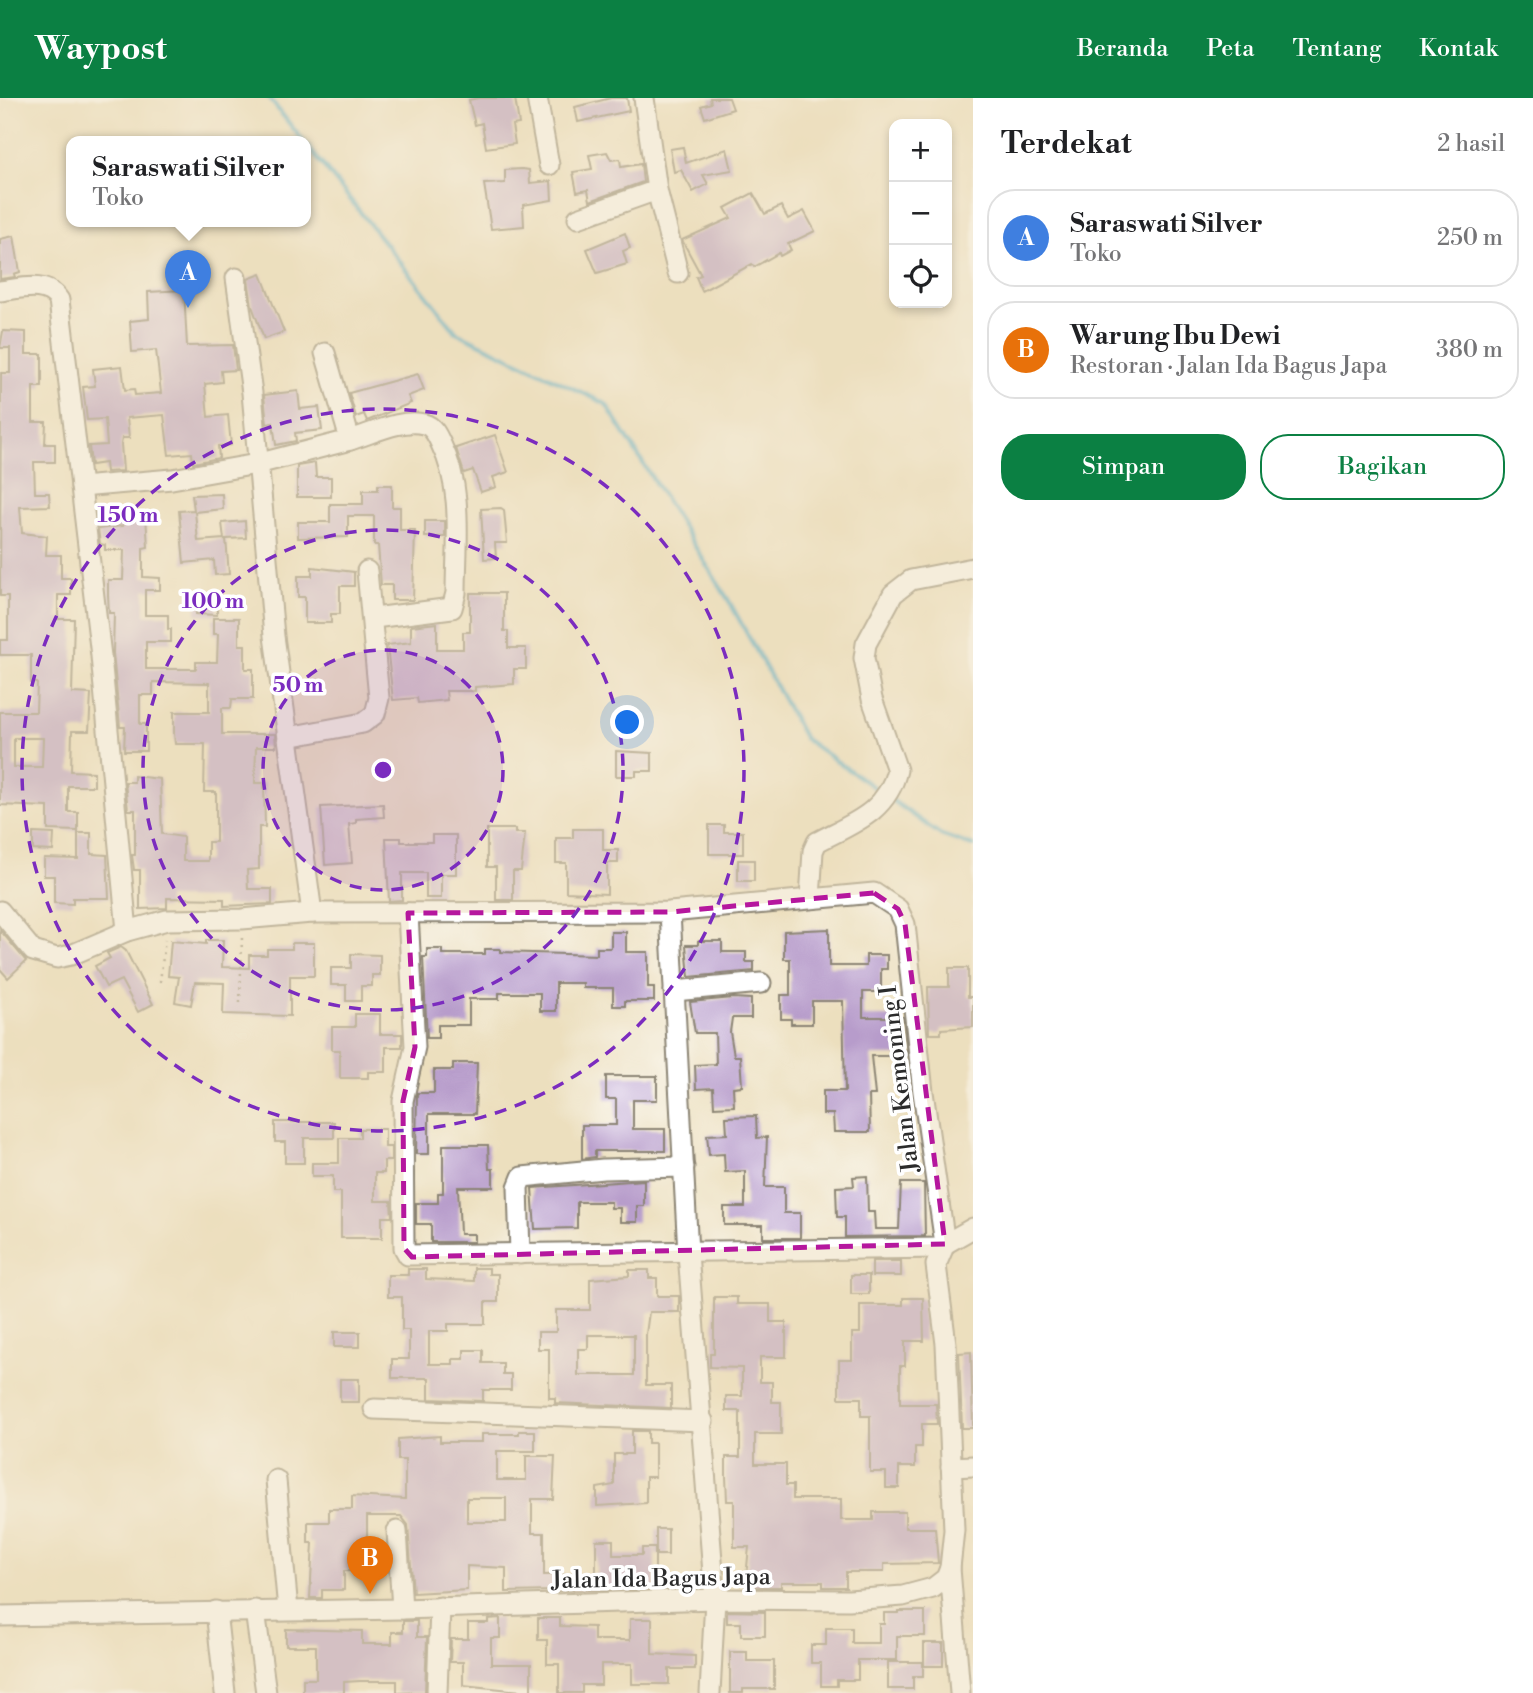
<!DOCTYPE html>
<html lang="id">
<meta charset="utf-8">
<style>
:root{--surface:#fff;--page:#f6f6f6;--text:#202124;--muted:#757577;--line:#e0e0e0;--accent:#0b8043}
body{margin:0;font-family:"Libre Bodoni",serif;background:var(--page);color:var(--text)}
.controls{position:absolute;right:21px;top:21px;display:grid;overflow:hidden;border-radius:14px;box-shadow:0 4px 10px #0003}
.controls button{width:63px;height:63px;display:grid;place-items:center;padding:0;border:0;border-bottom:2px solid var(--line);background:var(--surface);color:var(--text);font:35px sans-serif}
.you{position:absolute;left:628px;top:625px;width:24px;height:24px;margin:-18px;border:5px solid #fff;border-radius:50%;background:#1a73e8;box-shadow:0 0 0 10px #1a73e833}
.badge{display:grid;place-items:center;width:46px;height:46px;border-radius:50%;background:var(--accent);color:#fff;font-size:23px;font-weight:700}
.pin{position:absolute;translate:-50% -58px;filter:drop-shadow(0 2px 4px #0008)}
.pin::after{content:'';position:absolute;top:37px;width:24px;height:21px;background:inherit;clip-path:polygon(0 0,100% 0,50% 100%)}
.popup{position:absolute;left:66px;top:38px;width:245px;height:91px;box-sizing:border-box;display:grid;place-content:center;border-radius:14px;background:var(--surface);filter:drop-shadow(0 2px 5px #0005);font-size:23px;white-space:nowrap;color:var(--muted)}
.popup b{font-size:26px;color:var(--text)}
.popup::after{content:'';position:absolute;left:50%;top:100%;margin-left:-14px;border:14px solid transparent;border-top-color:var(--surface)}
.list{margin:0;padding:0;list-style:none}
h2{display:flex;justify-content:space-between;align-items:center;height:91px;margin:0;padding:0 28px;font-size:30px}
h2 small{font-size:23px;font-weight:400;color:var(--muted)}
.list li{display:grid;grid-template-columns:46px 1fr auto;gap:21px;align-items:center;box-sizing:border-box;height:98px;margin:0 14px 14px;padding:0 14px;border:2px solid var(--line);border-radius:28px}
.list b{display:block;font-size:26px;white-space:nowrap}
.list p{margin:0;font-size:23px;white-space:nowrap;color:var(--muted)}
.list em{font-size:23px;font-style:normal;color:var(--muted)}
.actions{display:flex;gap:14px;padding:21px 28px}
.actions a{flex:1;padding:16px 0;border:2px solid var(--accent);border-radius:28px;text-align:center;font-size:24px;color:var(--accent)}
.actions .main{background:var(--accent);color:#fff}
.icon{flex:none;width:38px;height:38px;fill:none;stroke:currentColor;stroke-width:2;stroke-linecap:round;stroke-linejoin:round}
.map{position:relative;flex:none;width:973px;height:1595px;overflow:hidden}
header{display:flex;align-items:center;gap:42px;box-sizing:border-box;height:98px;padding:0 35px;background:var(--accent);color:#fff}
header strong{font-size:33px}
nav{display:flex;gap:38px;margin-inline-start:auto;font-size:24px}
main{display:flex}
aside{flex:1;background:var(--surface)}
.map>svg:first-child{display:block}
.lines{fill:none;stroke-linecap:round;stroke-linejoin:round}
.stream{stroke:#4aa8c9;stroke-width:4.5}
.building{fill:#b79ccb;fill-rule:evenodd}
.minor-casing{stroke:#8c8574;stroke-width:23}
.path{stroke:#8c8574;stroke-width:2.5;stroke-dasharray:2 5;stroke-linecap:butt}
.minor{stroke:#fff;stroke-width:19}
.marked{fill:none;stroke:#b5179e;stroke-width:5;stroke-dasharray:14 9;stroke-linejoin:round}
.ring{fill:none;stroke:#7b2cbf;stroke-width:3.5;stroke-dasharray:12 9}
.labels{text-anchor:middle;stroke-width:7;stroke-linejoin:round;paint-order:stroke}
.street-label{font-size:24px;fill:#2b2b2b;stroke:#fff}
.centre{fill:#7b2cbf;stroke:#fff;stroke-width:3.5}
.ring-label{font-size:21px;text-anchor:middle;font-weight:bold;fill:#7b2cbf;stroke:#fff;stroke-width:7;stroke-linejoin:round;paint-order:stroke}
</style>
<header>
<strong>Waypost</strong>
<nav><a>Beranda</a><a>Peta</a><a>Tentang</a><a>Kontak</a></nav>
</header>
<main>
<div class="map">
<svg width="973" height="1595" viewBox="0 0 973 1595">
<rect width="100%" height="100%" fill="#fff"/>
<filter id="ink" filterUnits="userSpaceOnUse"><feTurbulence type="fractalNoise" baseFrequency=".0143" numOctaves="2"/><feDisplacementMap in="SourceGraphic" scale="14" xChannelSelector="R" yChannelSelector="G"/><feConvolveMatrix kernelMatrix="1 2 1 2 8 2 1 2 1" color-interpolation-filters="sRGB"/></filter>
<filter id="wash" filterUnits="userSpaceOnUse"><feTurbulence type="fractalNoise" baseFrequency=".00686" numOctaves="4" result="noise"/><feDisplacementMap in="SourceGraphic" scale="28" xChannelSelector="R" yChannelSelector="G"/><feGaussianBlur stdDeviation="1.57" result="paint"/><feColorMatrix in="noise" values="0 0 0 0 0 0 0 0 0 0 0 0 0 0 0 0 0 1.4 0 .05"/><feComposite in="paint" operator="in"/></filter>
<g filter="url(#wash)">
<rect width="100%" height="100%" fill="#ecdfbe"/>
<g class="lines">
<!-- stream -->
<g class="stream">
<polyline points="269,0 304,44"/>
<polyline points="305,45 456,234 606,306 729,503 805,641 882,695"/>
<polyline points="889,700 941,737 973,748"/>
</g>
</g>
<g id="blocks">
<!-- building -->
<g class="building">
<polygon points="478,0 515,0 519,26 512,27 515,46 486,50 482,25 475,27 469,2"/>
<polygon points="611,0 627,0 629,13 578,24 575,9"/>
<polygon points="710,0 729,0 733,11 705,20 701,8 711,5"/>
<polygon points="683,49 686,65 727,51 732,72 703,77 708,86 693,94 681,72 674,74 670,51"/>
<polygon points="607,54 611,62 620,61 621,69 641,66 643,84 590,103 588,92 577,94 573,74 592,71 589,57"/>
<polygon points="522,71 529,72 530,85 551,83 552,102 523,107 524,128 491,131 484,86 505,85 505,72"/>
<polygon points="753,95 765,116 781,108 788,121 804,113 815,133 788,146 791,152 780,158 779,155 754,169 752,166 702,193 696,179 701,177 682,142 731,120 725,110"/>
<polygon points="625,135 630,150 623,153 627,166 597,175 587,151"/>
<polygon points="14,138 20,174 14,176 15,179 0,181 0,141"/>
<polygon points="261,176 284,234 264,241 252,208 248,181"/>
<polygon points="184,192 187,248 233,247 236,272 221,273 222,284 205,286 208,319 228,317 231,347 218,348 219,360 193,365 192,355 169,357 164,317 127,320 129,340 122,340 121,346 123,373 106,374 105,365 91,367 89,348 107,347 105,321 87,322 83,289 95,288 93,271 122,268 125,292 134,291 135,297 161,295 156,252 132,254 130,223 149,221 148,194"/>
<path d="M3,233L26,234V256H42V289H33V324H46L45,346H55V364H34L35,395H49L50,408L20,409L22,435L47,438L46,457H61V480H71V497H58V521H74L72,595L91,596L89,633H72L71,673L94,674V688H68V714H78V733L48,732V709L0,707V614H36L37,585H31V557H0V542H8V498H0L1,275H10V250H0ZM14,640H43L42,669H14Z"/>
<polygon points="418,276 424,292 408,298 411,305 367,323 364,316 356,319 349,295"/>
<polygon points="298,293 300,311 319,309 322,332 295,335 296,343 276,347 273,325 267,326 264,297"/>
<polygon points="495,337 508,374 493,379 496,389 481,394 473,372 464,375 456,350"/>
<polygon points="315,365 316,379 331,379 331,399 297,399 297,368"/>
<polygon points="378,387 392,387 392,409 400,409 400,432 415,432 413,502 392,502 392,487 381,487 378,447 374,447 374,418 348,418 348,439 298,440 298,424 330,424 330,406 363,406 363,392 378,392"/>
<polygon points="222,396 223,411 195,414 198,443 224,441 222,425 245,423 246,440 226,441 229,476 215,477 214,462 184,465 179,413 194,412 192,397"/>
<polygon points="501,410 504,412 507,445 495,445 496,460 484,461 481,411"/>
<polygon points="146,418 148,449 143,450 143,479 160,480 160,492 145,492 145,517 168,517 168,531 171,531 171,544 146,544 146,571 196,571 196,564 217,564 218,536 213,536 213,520 239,520 239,547 245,547 245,571 253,571 253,601 232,601 231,610 222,610 222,636 275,636 276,649 256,649 255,685 264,685 265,729 259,729 259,771 247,772 248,791 272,791 272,806 224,808 224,801 167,800 167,810 140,811 140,772 134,772 132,757 135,757 135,712 128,712 125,684 134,684 134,678 160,681 162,736 183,739 183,763 208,763 208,744 216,744 216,694 204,694 205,646 175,646 174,635 174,614 209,614 209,585 153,584 153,597 140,597 140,626 146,626 146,653 124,653 125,629 120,629 113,555 114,515 109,515 108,497 108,482 123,482 124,452 105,452 105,447 100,446 98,431 123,428 122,420"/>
<rect x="425" y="423" width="20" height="16"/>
<polygon points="312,469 354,474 354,488 340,488 340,516 331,516 331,525 305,525 305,499 298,499 298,478 312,478"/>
<polygon points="470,495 504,495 504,533 508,533 508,550 526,550 526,571 514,571 514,586 475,589 475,593 446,593 447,602 418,605 417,600 393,602 387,547 411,544 411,528 437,525 437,551 463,551 463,534 470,534"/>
<polygon points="196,498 217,498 217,517 196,516"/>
<polygon points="616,653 652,655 652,673 636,673 636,678 616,678"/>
<polygon points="383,706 384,719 356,721 356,725 349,726 352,765 325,767 321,709"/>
<polygon points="709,727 724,727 724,734 743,734 743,756 709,756"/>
<polygon points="487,731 515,731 515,735 525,735 521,773 513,773 513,802 496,802 496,769 487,769"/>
<polygon points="573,731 603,731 603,752 618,752 618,765 607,765 607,796 566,794 566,765 556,765 556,740 573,740"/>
<polygon points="33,735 54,736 53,753 33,752"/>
<polygon points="78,735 91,735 91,756 107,757 109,800 73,800 73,806 54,805 54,778 44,778 44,760 78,761"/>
<polygon points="432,737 456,737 456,776 441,776 441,800 426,800 426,775 402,775 402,802 389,803 386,740 401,740 401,744 432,744"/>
<rect x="738" y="762" width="16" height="21"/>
<polygon points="829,831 829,868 866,868 866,857 887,857 887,871 881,871 881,894 863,894 863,919 903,919 907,958 871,958 875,997 869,997 870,1034 834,1034 833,1016 823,1016 823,993 845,993 843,903 812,903 812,926 791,926 791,921 781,921 781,897 790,897 790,861 784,861 784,833"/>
<polygon points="0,832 26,863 8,880 0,871"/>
<polygon points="611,834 626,834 626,854 648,854 648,889 654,889 654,903 625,903 625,908 613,908 613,890 583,890 583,885 556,885 556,913 540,913 540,895 499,895 499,901 469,901 469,927 438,927 438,940 427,940 423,859 427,859 427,851 442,851 442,856 485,856 485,851 500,851 500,854 597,857 597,850 611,850"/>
<polygon points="206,842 223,842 222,869 249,870 249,857 267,857 267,851 292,851 292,845 314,845 314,878 290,878 290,918 223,916 224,885 195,884 191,907 175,904 179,879 168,878 171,843 206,846"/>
<polygon points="698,843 722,843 722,854 746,854 746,864 754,864 754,873 689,879 686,847 698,847"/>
<polygon points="121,849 126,853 153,906 138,914 121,882 106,889 95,868 110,860 107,855"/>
<polygon points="351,856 380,857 380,877 372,877 372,888 361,888 361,903 346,903 346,887 331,887 331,870 351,870"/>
<polygon points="949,870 968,870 968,899 973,899 973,929 941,931 941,936 929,936 928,889 949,889"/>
<polygon points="733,900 751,901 751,920 732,920 730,934 734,958 740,958 742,988 733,989 734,1008 714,1009 713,990 696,991 695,967 716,966 715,935 695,935 690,904"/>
<polygon points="355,916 380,916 380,936 402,936 402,949 386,949 386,974 368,974 368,980 340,980 340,952 332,952 332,929 355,929"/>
<polygon points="453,965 477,965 475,1016 429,1016 429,1056 416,1056 417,995 434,995 434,972 453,972"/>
<polygon points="606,978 657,978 657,1002 633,1002 633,1031 665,1031 665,1053 595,1053 595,1059 582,1061 582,1027 616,1027 616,1001 606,1001"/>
<polygon points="756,1018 757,1040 767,1039 765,1089 784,1089 784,1115 800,1115 800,1140 763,1140 763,1127 724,1127 724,1109 745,1109 745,1073 725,1074 724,1056 709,1057 707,1037 727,1036 726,1019"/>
<polygon points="275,1024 334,1024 334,1040 304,1040 304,1065 285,1065 285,1044 275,1044"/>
<polygon points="360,1031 385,1031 385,1049 391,1049 391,1063 384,1063 384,1075 375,1075 375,1103 391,1103 392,1119 382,1119 382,1140 341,1140 341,1094 333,1094 333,1078 312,1078 312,1065 339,1065 339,1040 360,1040"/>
<polygon points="443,1047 488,1047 489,1071 493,1071 493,1089 458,1089 460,1136 474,1136 474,1144 431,1144 431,1126 416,1126 416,1105 438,1105 438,1095 443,1095"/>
<polygon points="867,1078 868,1114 874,1114 875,1131 899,1131 901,1085 924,1085 925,1138 845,1139 845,1119 837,1119 836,1089 854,1088 853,1079"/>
<polygon points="644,1082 644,1108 637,1108 637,1124 620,1124 620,1110 611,1110 611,1104 577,1104 577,1130 535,1131 532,1090"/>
<rect x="872" y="1163" width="29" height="15"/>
<polygon points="474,1170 489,1170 489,1176 498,1176 498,1204 485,1204 485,1226 448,1226 448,1233 429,1233 429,1266 453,1266 453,1261 464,1261 464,1252 483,1252 483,1265 503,1265 503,1276 511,1276 511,1292 483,1292 483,1303 429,1301 429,1280 392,1280 392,1261 409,1261 409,1232 402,1232 402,1199 388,1199 388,1177 408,1177 408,1171 426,1171 426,1181 474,1183"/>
<path d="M629,1172H649V1180H657V1198H679V1214H649L646,1236V1287H671V1310L555,1305V1300H549V1251H538V1234H556V1212H590V1181L629,1178ZM588,1237H634V1277H578V1251H588Z"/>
<rect x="851" y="1177" width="18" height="19"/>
<polygon points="714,1199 737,1199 737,1206 770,1206 770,1224 786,1224 786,1259 760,1259 760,1284 772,1284 772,1304 781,1304 781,1336 755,1336 755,1366 786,1366 786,1387 793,1387 793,1401 841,1401 841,1422 873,1422 873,1414 905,1414 905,1430 935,1430 938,1465 884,1466 884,1474 846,1474 846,1489 823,1489 823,1484 781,1484 781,1489 745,1489 749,1449 734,1449 734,1403 727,1403 726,1378 726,1359 740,1359 740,1313 726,1313 726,1298 742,1298 742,1270 710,1269 710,1256 714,1256"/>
<polygon points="903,1200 923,1200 924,1243 905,1243 905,1268 900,1268 900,1306 936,1306 937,1326 922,1326 922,1349 915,1349 915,1369 899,1369 899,1390 886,1390 886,1374 870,1374 870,1318 861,1318 861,1300 839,1300 839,1262 852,1262 852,1235 860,1235 860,1207 903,1207"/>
<rect x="334" y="1234" width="26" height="15"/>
<polygon points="971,1254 973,1330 962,1330 959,1255"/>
<rect x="340" y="1281" width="19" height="23"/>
<path d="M519,1333H535V1353H497V1382H526V1358H555L553,1401H532V1435H544V1477L596,1476V1442H613V1457H642V1450H655V1491L506,1494V1470L467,1468V1492L413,1495L408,1427L401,1418H367V1450H352V1473H344V1492H322V1500H310L313,1445H308V1424H329V1411H352V1398L405,1401V1362H398V1341L440,1338V1344H482V1336H519ZM467,1400H506V1424H467Z"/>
<polygon points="632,1333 648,1333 648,1345 655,1345 655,1379 646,1379 646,1405 597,1408 597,1390 614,1387 614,1356 632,1356"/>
<rect x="656" y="1431" width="12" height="26"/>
<polygon points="727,1513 765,1514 765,1538 741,1538 741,1525 727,1525"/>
<polygon points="899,1513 925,1513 925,1538 897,1538 897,1562 858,1562 858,1582 837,1582 837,1588 821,1588 821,1565 811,1565 811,1547 826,1547 826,1530 852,1530 852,1545 879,1545 879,1526 884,1526 884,1515 899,1515"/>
<polygon points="500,1520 500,1540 491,1540 491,1566 531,1566 531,1594 463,1587 463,1564 450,1564 451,1541 468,1541 468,1525 488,1525 488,1521"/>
<polygon points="538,1520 560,1520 560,1528 594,1529 594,1542 630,1542 630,1521 652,1521 652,1556 695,1558 695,1571 669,1571 669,1586 632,1586 632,1566 601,1566 601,1587 582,1587 582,1595 559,1595 559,1566 547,1566 547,1542 538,1542"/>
<polygon points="403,1523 417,1523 417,1539 427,1539 425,1594 397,1595 397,1583 360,1583 344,1584 344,1595 303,1595 303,1581 316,1581 316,1548 286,1548 286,1531 362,1533 362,1546 392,1546 392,1534 403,1534"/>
<rect x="924" y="1545" width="19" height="23"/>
<polygon points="730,1554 747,1554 747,1563 774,1563 774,1591 743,1591 743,1595 730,1595"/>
<polygon points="888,1564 923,1564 923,1578 913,1578 913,1591 888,1591"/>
</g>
</g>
</g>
<g filter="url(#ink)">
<use href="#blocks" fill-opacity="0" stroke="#8c8574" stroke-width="2"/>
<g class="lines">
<defs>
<g id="minor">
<polyline points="537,0 549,67"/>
<polyline points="644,0 657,92 678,175"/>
<polyline points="578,120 657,92"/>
<polyline points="236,180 252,295 274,538 312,815"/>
<path d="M0,193C20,191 46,182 59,202L101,558L127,833"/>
<path d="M350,342C371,336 402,320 424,326C433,328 437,337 441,346C464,392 456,445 456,495L452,510L374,520"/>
<polyline points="81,389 172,381 257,366 350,342 325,255"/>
<polyline points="288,639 363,625 375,616 379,600 367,473"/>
<path d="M810,800L813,753L817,744C851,726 887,715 897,672L872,601L864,560L866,546L893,496L911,482L973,470"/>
<polyline points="0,813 33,853 57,860 71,857 127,833 167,822 242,821 312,815 670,814 874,795 898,811 905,826 923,994 945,1146"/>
<polyline points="670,814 688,1155 715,1501 710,1595"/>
<polyline points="408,815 415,949 403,1003 404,1150 408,1157 942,1150"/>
<polyline points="674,893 761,885"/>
<polyline points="520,1156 518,1089 522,1079 603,1071 684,1069"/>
<polyline points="374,1311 703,1323"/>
<polyline points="951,1369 973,1368"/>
<polyline points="276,1382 288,1512"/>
<polyline points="397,1433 402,1511"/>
<polyline points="950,1470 960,1595"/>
<polyline points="255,1512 266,1595"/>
<polyline points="216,1513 225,1595"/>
<polyline points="0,1518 402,1511 715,1501 849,1502 903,1498 933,1490 946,1480 950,1470 954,1432 946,1246 936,1167 945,1146 973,1130"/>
<polyline points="437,1595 440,1509"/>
</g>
</defs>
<!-- minor casing -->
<use href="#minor" class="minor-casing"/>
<!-- path -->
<g class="path">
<polyline points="160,884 165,842"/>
<polyline points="240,905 242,839"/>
</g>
<!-- minor -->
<use href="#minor" class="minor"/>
</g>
</g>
<!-- marked area -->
<path d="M0 0H973V1595H0ZM874,795L898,811L905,826L945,1146L412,1159L404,1150L403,1003L415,949L408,815L670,814Z" fill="#ecdfbe" fill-opacity=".55" fill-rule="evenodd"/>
<path class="marked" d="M874,795L898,811L905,826L945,1146L412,1159L404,1150L403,1003L415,949L408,815L670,814Z"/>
<!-- distance rings -->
<circle cx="383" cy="672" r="120" fill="#7b2cbf" fill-opacity=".12"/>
<g class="ring">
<circle cx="383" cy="672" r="120"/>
<circle cx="383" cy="672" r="240"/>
<circle cx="383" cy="672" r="361"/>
</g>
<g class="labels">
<!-- street labels -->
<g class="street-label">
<text transform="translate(899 981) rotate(-97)" y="8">Jalan Kemoning I</text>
<text transform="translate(661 1480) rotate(-1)" y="8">Jalan Ida Bagus Japa</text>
</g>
</g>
<circle cx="383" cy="672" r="10" class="centre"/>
<g class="ring-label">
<text x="128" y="424">150 m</text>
<text x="213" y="510">100 m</text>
<text x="298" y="594">50 m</text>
</g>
</svg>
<div class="controls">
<button>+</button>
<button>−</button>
<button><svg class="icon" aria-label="locate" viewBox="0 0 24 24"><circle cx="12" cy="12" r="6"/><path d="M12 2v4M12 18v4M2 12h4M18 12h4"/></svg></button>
</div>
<div class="you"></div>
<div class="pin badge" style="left:188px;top:210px;background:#3f7fe0">A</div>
<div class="popup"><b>Saraswati Silver</b>Toko</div>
<div class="pin badge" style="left:370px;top:1496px;background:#e8710a">B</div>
</div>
<aside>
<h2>Terdekat<small>2 hasil</small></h2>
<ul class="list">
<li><span class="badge" style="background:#3f7fe0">A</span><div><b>Saraswati Silver</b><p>Toko</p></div><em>250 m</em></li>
<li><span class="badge" style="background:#e8710a">B</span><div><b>Warung Ibu Dewi</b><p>Restoran · Jalan Ida Bagus Japa</p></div><em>380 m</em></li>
</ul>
<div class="actions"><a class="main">Simpan</a><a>Bagikan</a></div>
</aside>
</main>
